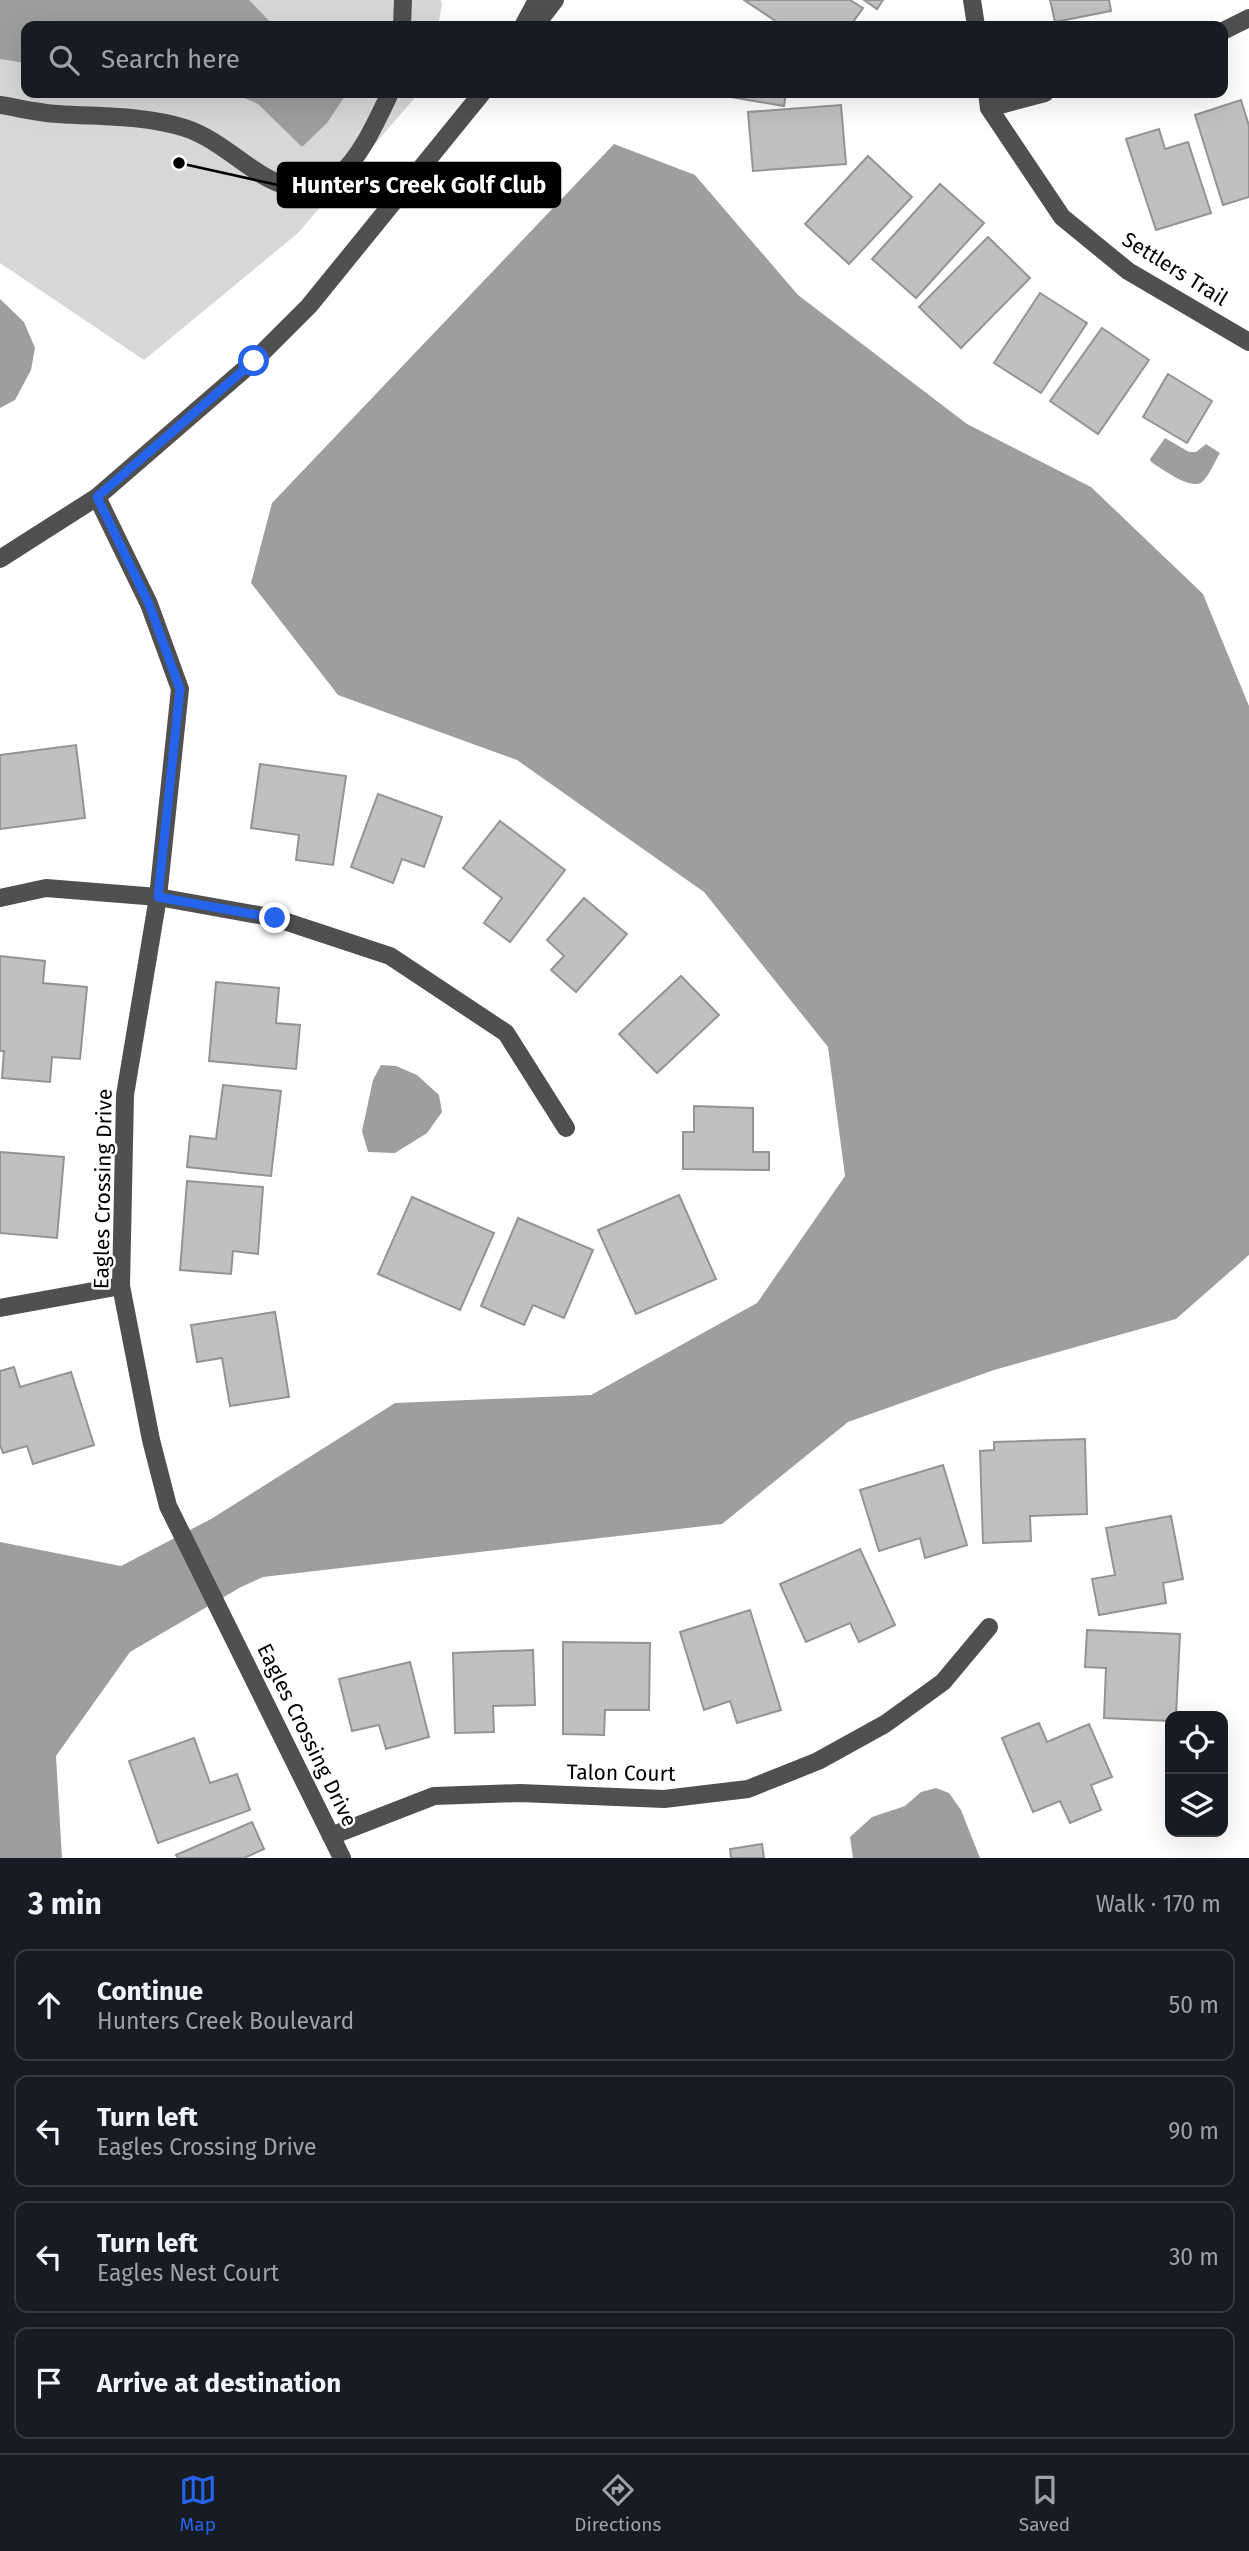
<!DOCTYPE html>
<meta charset="utf-8">
<style>
:root{--surface:#171b24;--page:#242831;--text:#f1f3f6;--muted:#9ea1a6;--line:#363941;--accent:#2563eb}
body{margin:0;font-family:"Fira Sans",sans-serif;background:var(--page);color:var(--text)}
.controls{position:absolute;right:21px;bottom:21px;display:grid;overflow:hidden;border-radius:14px;box-shadow:0 7px 28px #0002}
.controls button{width:63px;height:63px;display:grid;place-items:center;padding:0;border:0;border-bottom:2px solid var(--line);background:var(--surface);color:var(--text);font:35px sans-serif}
.stop{position:absolute;width:21px;height:21px;margin:-16px;border:5px solid #2563eb;border-radius:50%;background:#fff}
.stop.end{background:#2563eb;border-color:#fff;box-shadow:0 2px 7px #0008}
.list{margin:0;padding:0;list-style:none}
h2{display:flex;justify-content:space-between;align-items:center;height:91px;margin:0;padding:0 28px;font-size:30px}
h2 small{font-size:23px;font-weight:400;color:var(--muted)}
.list li{display:grid;grid-template-columns:46px 1fr auto;gap:21px;align-items:center;box-sizing:border-box;height:112px;margin:0 14px 14px;padding:0 14px;border:2px solid var(--line);border-radius:14px}
.list b{display:block;font-size:26px;white-space:nowrap}
.list p{margin:0;font-size:23px;white-space:nowrap;color:var(--muted)}
.list em{font-size:23px;font-style:normal;color:var(--muted)}
.icon{flex:none;width:38px;height:38px;fill:none;stroke:currentColor;stroke-width:2;stroke-linecap:round;stroke-linejoin:round}
.map{position:relative;flex:none;width:1249px;height:1858px;overflow:hidden}
.search{position:absolute;background:var(--surface);box-shadow:0 7px 28px #0002;left:21px;right:21px;top:21px;height:77px;display:flex;align-items:center;gap:18px;box-sizing:border-box;padding:0 24px;border-radius:14px;color:var(--muted);font-size:26px}
.sheet{height:595px;background:var(--surface)}
nav{display:flex;justify-content:space-around;align-items:center;box-sizing:border-box;height:98px;border-top:2px solid var(--line);background:var(--surface);font-size:19px;color:var(--muted)}
nav a{display:grid;justify-items:center;gap:4px}
nav .on{color:var(--accent)}
.map>svg:first-child{display:block}
.green{fill:#d7d7d7}
.water{fill:#9e9e9e}
.building{fill:#c0c0c0;stroke:#949494;stroke-width:2}
.lines{fill:none;stroke-linecap:round;stroke-linejoin:round}
.minor{stroke:#505050;stroke-width:18}
.route{stroke:#2563eb;stroke-width:9}
.labels{text-anchor:middle;stroke-width:5;stroke-linejoin:round;paint-order:stroke}
.street-label{font-size:21px;fill:#000;stroke:#fff}
.leader{fill:none;stroke:#000;stroke-width:2.5}
.callout-dot{fill:#000;stroke:#fff;stroke-width:2.5}
.callout{fill:#000;stroke:#000;stroke-width:2.5}
.callout-label{font-size:23px;text-anchor:middle;font-weight:bold;fill:#fff}
</style>
<div class="map">
<svg width="1249" height="1858" viewBox="0 0 1249 1858">
<rect width="100%" height="100%" fill="#fff"/>
<!-- green -->
<polygon class="green" points="0,0 441,0 442,5 438,26 26,26 26,93 419,93 298,233 144,360 0,263"/>
<!-- water -->
<g class="water">
<polygon points="0,0 249,0 274,26 26,26 26,63 0,59"/>
<polygon points="233,93 347,93 327,123 302,147 258,104"/>
<polygon points="614,144 695,175 798,295 967,424 1091,487 1203,594 1249,706 1249,1255 1176,1319 994,1370 848,1422 722,1524 263,1577 241,1587 130,1652 56,1756 62,1858 0,1858 0,1542 121,1566 211,1519 395,1403 591,1395 757,1303 845,1176 828,1047 704,892 517,760 338,695 251,583 272,503"/>
<polygon points="0,299 24,322 35,348 31,370 15,400 0,408"/>
<path d="M1165,438L1189,452H1196L1206,444L1220,453C1215,461 1209,476 1202,482C1191,491 1161,468 1151,462L1150,459Z"/>
<polygon points="381,1065 396,1066 417,1075 439,1095 442,1112 427,1133 395,1153 368,1152 362,1131 373,1080"/>
<polygon points="936,1788 949,1793 961,1810 980,1858 853,1858 850,1837 872,1817 905,1806 921,1792"/>
</g>
<!-- building -->
<g class="building">
<polygon points="744,0 850,0 863,8 850,26 783,26"/>
<polygon points="864,0 883,0 877,9"/>
<polygon points="1050,0 1109,0 1111,11 1055,22"/>
<polygon points="707,93 786,93 784,106"/>
<polygon points="1241,100 1249,126 1249,197 1223,205 1195,115"/>
<polygon points="841,105 846,164 753,171 748,112"/>
<polygon points="1159,129 1165,149 1188,142 1211,213 1156,230 1126,139"/>
<polygon points="868,156 912,197 849,264 805,224"/>
<polygon points="940,184 984,223 916,298 872,259"/>
<polygon points="988,237 1030,278 961,348 919,307"/>
<polygon points="1040,293 1087,323 1041,393 994,363"/>
<polygon points="1102,328 1149,360 1098,434 1050,401"/>
<polygon points="1168,374 1212,401 1187,443 1143,417"/>
<polygon points="76,745 85,818 0,829 0,755"/>
<polygon points="260,764 346,776 333,865 296,860 299,835 251,828"/>
<polygon points="378,794 442,817 424,867 402,859 393,883 351,867"/>
<polygon points="500,821 565,870 510,942 484,923 502,898 463,868"/>
<polygon points="584,898 627,934 576,992 551,970 564,956 547,940"/>
<polygon points="0,956 45,961 43,983 87,987 80,1059 52,1057 50,1082 2,1078 4,1051 0,1051"/>
<polygon points="681,976 719,1015 657,1073 619,1034"/>
<polygon points="216,982 279,988 276,1023 300,1025 296,1069 209,1061"/>
<polygon points="223,1085 281,1091 271,1176 187,1167 190,1136 216,1139"/>
<polygon points="694,1106 753,1108 753,1152 769,1152 769,1170 683,1169 683,1132 694,1132"/>
<polygon points="0,1152 64,1157 57,1238 0,1233"/>
<polygon points="187,1181 263,1187 258,1254 233,1251 231,1274 180,1270"/>
<polygon points="679,1195 716,1279 636,1314 598,1230"/>
<polygon points="412,1197 494,1233 460,1310 378,1274"/>
<polygon points="518,1218 593,1250 564,1318 533,1305 524,1325 481,1306"/>
<polygon points="275,1312 289,1397 230,1406 222,1358 197,1362 191,1325"/>
<polygon points="14,1367 20,1387 71,1372 94,1445 33,1464 27,1446 3,1453 0,1445 0,1371"/>
<polygon points="1085,1439 1087,1514 1030,1516 1031,1541 983,1543 980,1451 994,1450 994,1442"/>
<polygon points="943,1465 967,1545 925,1558 920,1538 879,1551 860,1490"/>
<polygon points="1171,1516 1183,1579 1163,1583 1166,1603 1099,1615 1092,1579 1115,1575 1106,1528"/>
<polygon points="860,1549 895,1625 859,1642 850,1623 806,1642 780,1584"/>
<polygon points="750,1610 781,1710 737,1723 730,1701 704,1710 680,1632"/>
<polygon points="1087,1630 1180,1634 1176,1716 1170,1716 1170,1721 1104,1718 1106,1668 1085,1667"/>
<polygon points="563,1642 650,1643 649,1710 605,1710 604,1735 563,1734"/>
<polygon points="533,1650 535,1705 493,1706 494,1732 455,1733 453,1653"/>
<polygon points="410,1662 429,1737 386,1749 379,1725 352,1731 339,1679"/>
<polygon points="1039,1723 1047,1742 1089,1724 1112,1777 1091,1785 1101,1810 1070,1823 1060,1801 1033,1812 1002,1738"/>
<polygon points="194,1738 210,1783 237,1774 250,1810 158,1843 129,1761"/>
<polygon points="252,1822 264,1849 244,1858 178,1858 176,1855"/>
<polygon points="762,1844 764,1858 731,1858 730,1849"/>
</g>
<g class="lines">
<!-- minor -->
<g class="minor">
<polyline points="972,0 976,26"/>
<polyline points="402,26 403,0"/>
<polyline points="523,26 537,0"/>
<polyline points="535,26 555,0"/>
<polyline points="1223,31 1249,18"/>
<polyline points="987,93 989,108 1062,217 1128,271 1249,342"/>
<path d="M0,105C19,108 39,113 58,114C101,117 143,115 185,128C210,136 232,155 253,169C331,223 360,156 390,93"/>
<polyline points="989,108 1045,93"/>
<polyline points="97,497 149,604 180,689 158,897 125,1095 121,1286 151,1440 168,1506 342,1858"/>
<polyline points="0,559 97,497 254,361 309,306 482,93"/>
<polyline points="0,898 46,888 158,897 275,918 390,956 506,1033 566,1128"/>
<polyline points="0,1308 121,1286"/>
<polyline points="331,1836 434,1796 520,1793 664,1799 748,1789 818,1761 885,1724 943,1682 989,1627"/>
</g>
</g>
<g class="lines">
<!-- route -->
<polyline class="route" points="254,361 97,497 149,604 180,689 158,897 275,918"/>
</g>
<g class="labels">
<!-- street labels -->
<g class="street-label">
<text transform="translate(1175 269) rotate(32)" y="7">Settlers Trail</text>
<text transform="translate(103 1189) rotate(-89)" y="7">Eagles Crossing Drive</text>
<text transform="translate(307 1735) rotate(64)" y="7">Eagles Crossing Drive</text>
<text transform="translate(621 1773) rotate(1)" y="7">Talon Court</text>
</g>
</g>
<!-- callouts -->
<path class="leader" d="M179 163L278 185"/>
<circle class="callout-dot" cx="179" cy="163" r="7"/>
<rect class="callout" x="278" y="163" width="282" height="44" rx="7"/>
<g class="callout-label">
<text x="419" y="193">Hunter's Creek Golf Club</text>
</g>
</svg>
<div class="controls">
<button><svg class="icon" aria-label="locate" viewBox="0 0 24 24"><circle cx="12" cy="12" r="6"/><path d="M12 2v4M12 18v4M2 12h4M18 12h4"/></svg></button>
<button><svg class="icon" aria-label="layers" viewBox="0 0 24 24"><path d="M12 4l9 5-9 5-9-5zM3 14l9 5 9-5"/></svg></button>
</div>
<div class="stop" style="left:254px;top:361px"></div>
<div class="stop end" style="left:275px;top:918px"></div>
<div class="search"><svg class="icon" aria-label="search" viewBox="0 0 24 24"><circle cx="10" cy="10" r="6"/><path d="M15 15l6 6"/></svg>Search here</div>
</div>
<section class="sheet">
<h2>3 min<small>Walk · 170 m</small></h2>
<ul class="list">
<li><svg class="icon" aria-label="ahead" viewBox="0 0 24 24"><path d="M12 20V5M6 11l6-6 6 6"/></svg><div><b>Continue</b><p>Hunters Creek Boulevard</p></div><em>50 m</em></li>
<li><svg class="icon" aria-label="left" viewBox="0 0 24 24"><path d="M17 20v-9H6M10 6l-5 5 5 5"/></svg><div><b>Turn left</b><p>Eagles Crossing Drive</p></div><em>90 m</em></li>
<li><svg class="icon" aria-label="left" viewBox="0 0 24 24"><path d="M17 20v-9H6M10 6l-5 5 5 5"/></svg><div><b>Turn left</b><p>Eagles Nest Court</p></div><em>30 m</em></li>
<li><svg class="icon" aria-label="arrive" viewBox="0 0 24 24"><path d="M6 21V4h12l-3 4 3 4H6"/></svg><div><b>Arrive at destination</b></div></li>
</ul>
</section>
<nav>
<a class="on"><svg class="icon" aria-label="map" viewBox="0 0 24 24"><path d="M3 6l6-2 6 2 6-2v14l-6 2-6-2-6 2zM9 4v14M15 6v14"/></svg>Map</a>
<a><svg class="icon" aria-label="directions" viewBox="0 0 24 24"><path d="M12 3l9 9-9 9-9-9zM9 14v-3h6M13 9l2 2-2 2"/></svg>Directions</a>
<a><svg class="icon" aria-label="saved" viewBox="0 0 24 24"><path d="M7 4h10v16l-5-4-5 4z"/></svg>Saved</a>
</nav>
